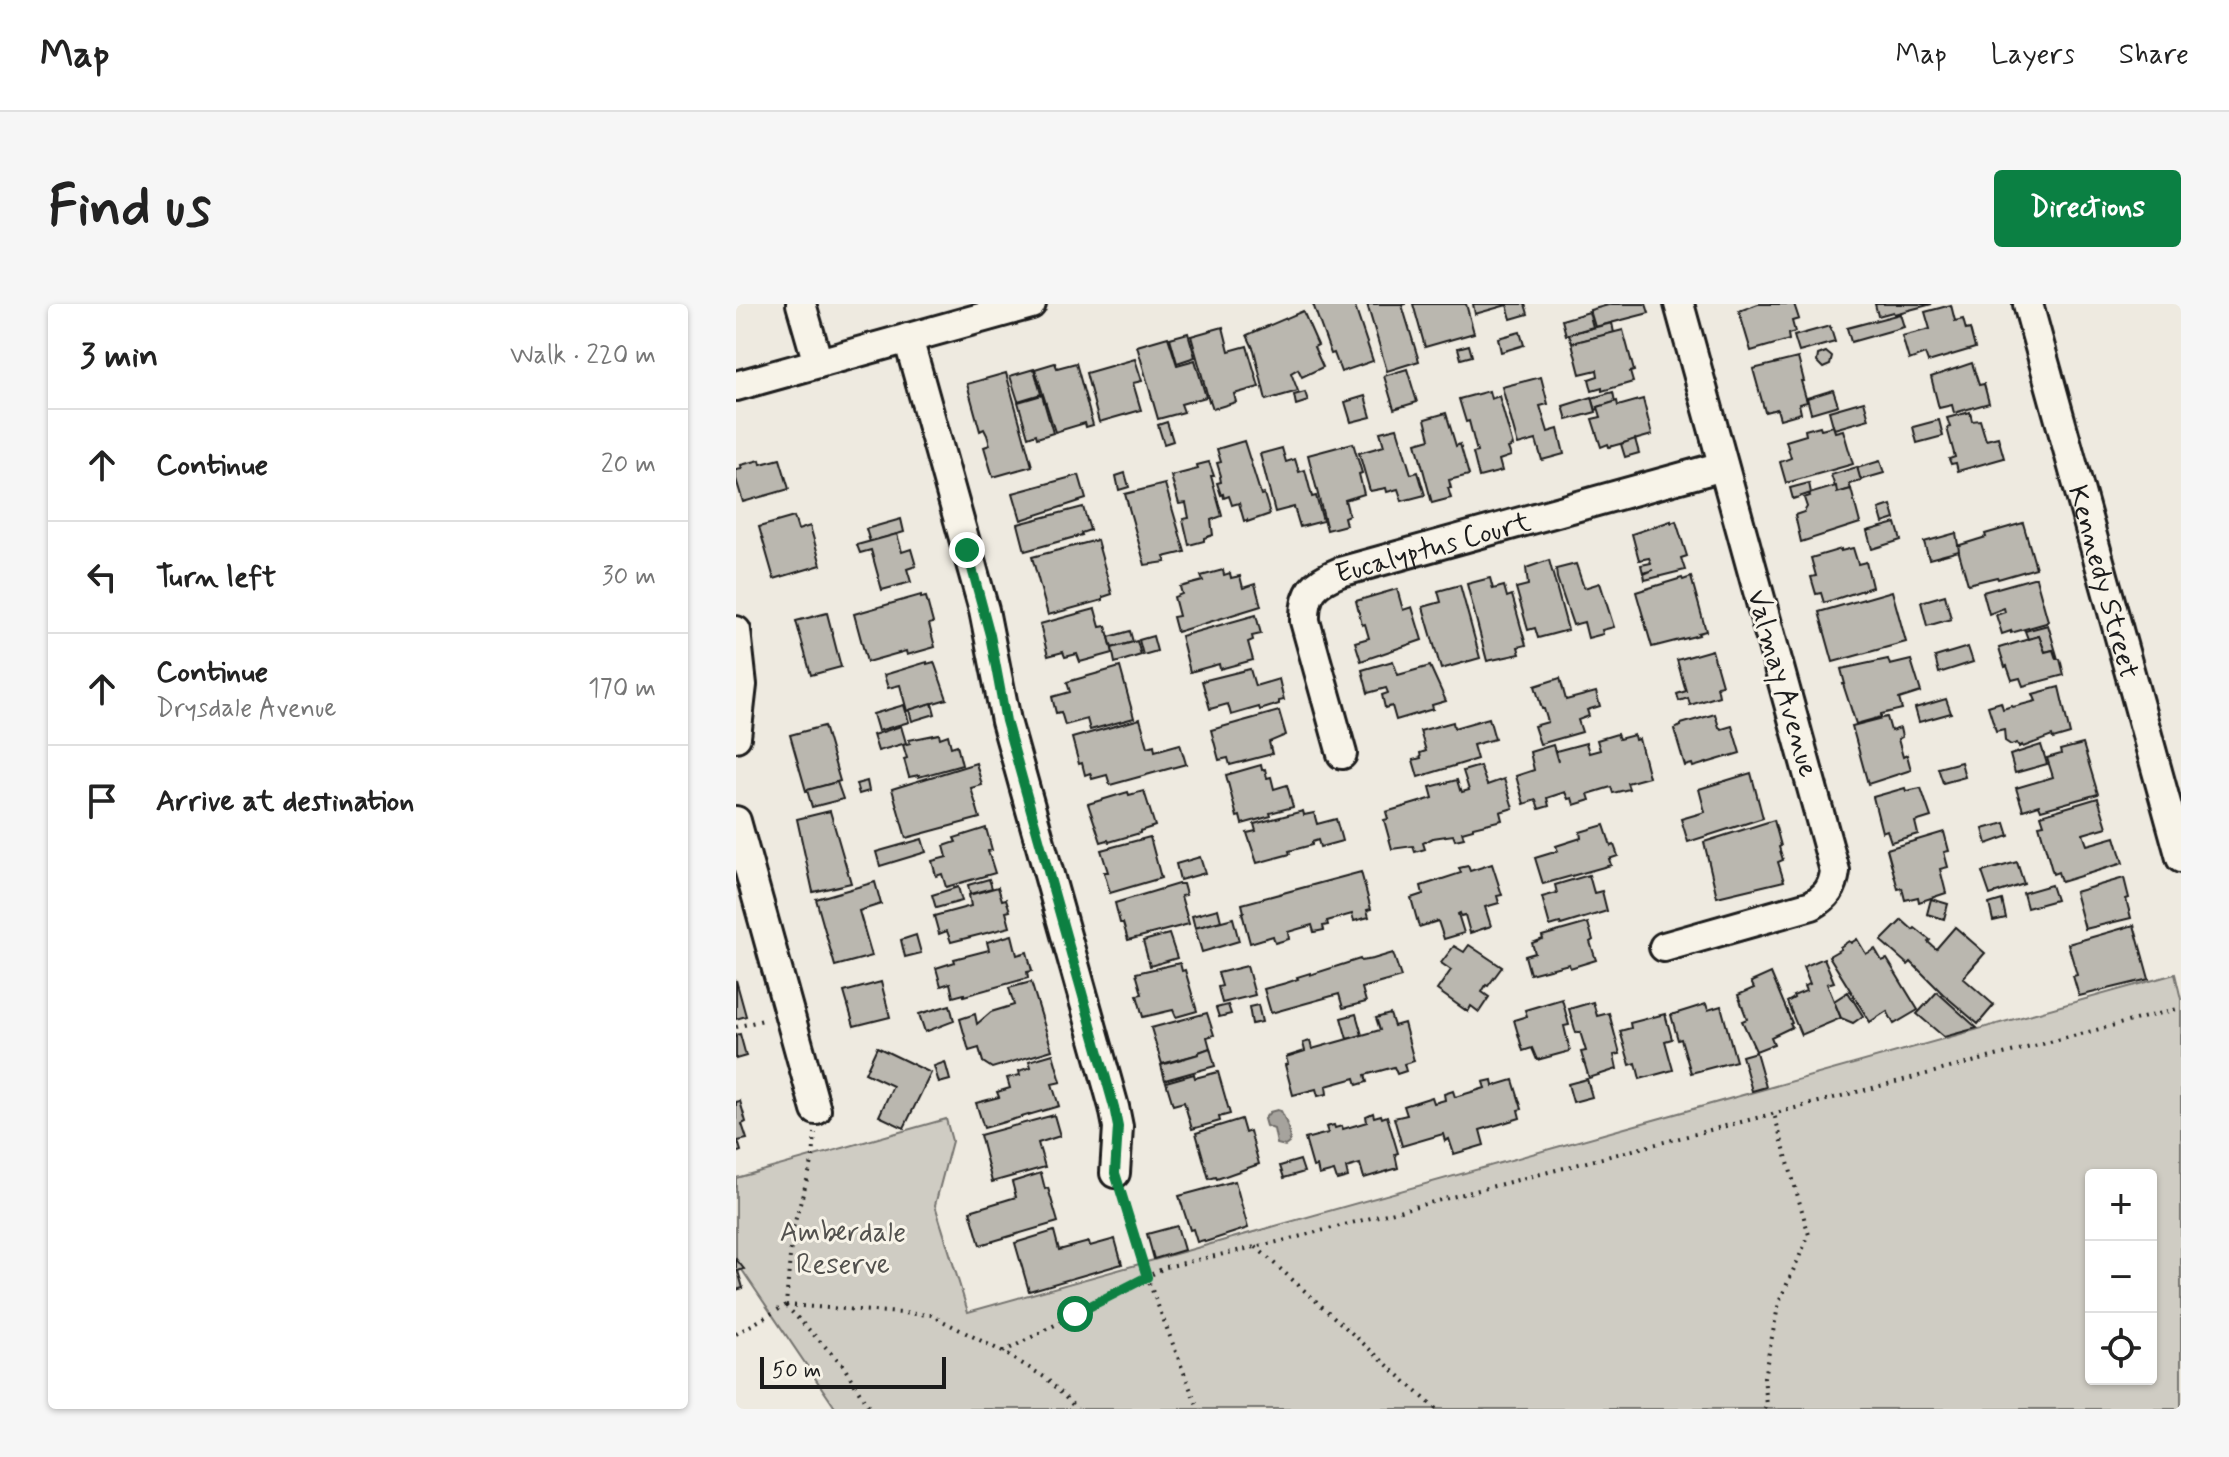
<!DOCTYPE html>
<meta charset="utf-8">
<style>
:root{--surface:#fff;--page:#f6f6f6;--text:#222;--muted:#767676;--line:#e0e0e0;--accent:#0b8043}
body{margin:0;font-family:Mynerve,sans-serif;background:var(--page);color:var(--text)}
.controls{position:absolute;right:24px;bottom:24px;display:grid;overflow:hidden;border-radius:8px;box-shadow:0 2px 6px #0004}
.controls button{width:72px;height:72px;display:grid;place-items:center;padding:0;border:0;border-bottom:2px solid var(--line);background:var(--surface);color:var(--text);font:40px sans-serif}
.scale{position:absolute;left:24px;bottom:20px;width:186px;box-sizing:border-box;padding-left:8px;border:4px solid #1c1c1c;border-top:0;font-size:22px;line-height:28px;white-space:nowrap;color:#1c1c1c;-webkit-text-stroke:6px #f7f3e8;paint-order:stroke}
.stop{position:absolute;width:24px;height:24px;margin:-18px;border:6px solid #0b8043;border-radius:50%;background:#fff}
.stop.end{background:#0b8043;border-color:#fff;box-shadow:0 2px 8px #0008}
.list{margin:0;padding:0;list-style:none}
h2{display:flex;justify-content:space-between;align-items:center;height:104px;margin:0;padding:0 32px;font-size:34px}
h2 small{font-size:26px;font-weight:400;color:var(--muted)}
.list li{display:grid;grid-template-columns:52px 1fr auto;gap:24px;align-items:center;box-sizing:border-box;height:112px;padding:0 32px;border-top:2px solid var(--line)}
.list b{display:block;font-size:30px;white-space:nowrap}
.list p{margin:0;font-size:26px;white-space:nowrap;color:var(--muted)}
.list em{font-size:26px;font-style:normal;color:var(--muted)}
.icon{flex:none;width:44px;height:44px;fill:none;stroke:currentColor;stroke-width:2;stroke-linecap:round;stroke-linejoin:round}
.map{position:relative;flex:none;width:1445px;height:1105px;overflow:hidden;border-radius:8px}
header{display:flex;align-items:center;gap:48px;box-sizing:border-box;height:112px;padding:0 40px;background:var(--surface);border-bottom:2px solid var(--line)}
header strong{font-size:38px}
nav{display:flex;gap:44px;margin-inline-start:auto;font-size:28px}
.intro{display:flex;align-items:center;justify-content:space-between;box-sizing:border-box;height:192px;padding:0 48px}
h1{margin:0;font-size:56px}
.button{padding:20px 36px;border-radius:8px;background:var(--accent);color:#fff;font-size:28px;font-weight:700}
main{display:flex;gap:48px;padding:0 48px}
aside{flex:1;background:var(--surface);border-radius:8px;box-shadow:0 2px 6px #0004}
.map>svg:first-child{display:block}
.green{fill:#cfccc3;stroke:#767470;stroke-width:2;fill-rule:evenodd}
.water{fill:#a6a39d;stroke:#6f6d69;stroke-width:2}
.building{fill:#bab7af;stroke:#1c1c1c;stroke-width:2}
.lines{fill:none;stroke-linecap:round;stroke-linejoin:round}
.minor-casing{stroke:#1c1c1c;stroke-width:34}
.path{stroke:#1c1c1c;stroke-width:4;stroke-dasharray:2 6;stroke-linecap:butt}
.minor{stroke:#f7f3e8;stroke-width:28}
.route{stroke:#0b8043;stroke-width:10}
.labels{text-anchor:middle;stroke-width:6;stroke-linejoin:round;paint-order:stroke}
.street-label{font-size:28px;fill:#1c1c1c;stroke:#f7f3e8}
.park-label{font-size:28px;fill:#52514e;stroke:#f7f3e8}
</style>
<header>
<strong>Map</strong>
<nav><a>Map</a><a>Layers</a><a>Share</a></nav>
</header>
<div class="intro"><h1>Find us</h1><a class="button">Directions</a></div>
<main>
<aside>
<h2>3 min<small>Walk · 220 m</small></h2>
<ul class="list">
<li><svg class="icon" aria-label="ahead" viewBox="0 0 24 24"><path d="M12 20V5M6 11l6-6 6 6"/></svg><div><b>Continue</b></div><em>20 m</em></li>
<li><svg class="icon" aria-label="left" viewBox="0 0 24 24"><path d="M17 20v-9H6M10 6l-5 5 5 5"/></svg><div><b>Turn left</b></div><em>30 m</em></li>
<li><svg class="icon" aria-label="ahead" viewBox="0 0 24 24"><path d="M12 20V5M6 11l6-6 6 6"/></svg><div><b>Continue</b><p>Drysdale Avenue</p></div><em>170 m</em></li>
<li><svg class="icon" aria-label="arrive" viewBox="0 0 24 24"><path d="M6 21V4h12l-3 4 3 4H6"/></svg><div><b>Arrive at destination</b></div></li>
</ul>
</aside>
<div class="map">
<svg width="1445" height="1105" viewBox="0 0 1445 1105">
<rect width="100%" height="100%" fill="#eeeae0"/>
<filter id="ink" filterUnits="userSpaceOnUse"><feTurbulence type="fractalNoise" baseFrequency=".0125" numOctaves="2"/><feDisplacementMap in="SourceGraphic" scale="16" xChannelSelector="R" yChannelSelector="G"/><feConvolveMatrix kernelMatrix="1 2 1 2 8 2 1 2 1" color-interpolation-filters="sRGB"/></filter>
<g filter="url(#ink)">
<!-- green -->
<path class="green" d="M1439,670L1445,695V1105H100L0,957V874L210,815L216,837L199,901L232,1008ZM1355,871H1415V1075H1355Z"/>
<!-- water -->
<path class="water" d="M541,806L545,807C549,815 556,830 553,839L549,842L541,840L538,825L530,822L528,815L534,808Z"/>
<!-- building -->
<g class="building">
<polygon points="577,0 618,0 637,57 605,68 598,49 595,50"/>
<polygon points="631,0 670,0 666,1 683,57 651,67"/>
<polygon points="677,0 730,0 738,29 689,43"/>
<polygon points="737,0 789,0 792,10 775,15 771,1 739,10"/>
<polygon points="876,0 910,0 913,9 859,23 854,6"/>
<polygon points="1022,0 1058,0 1063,15 1056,17 1059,28 1052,30 1053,36 1015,47 1003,7"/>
<polygon points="1139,0 1196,0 1158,10 1157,8 1142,12"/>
<polygon points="1215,1 1219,17 1227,15 1230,26 1234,25 1239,44 1192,58 1189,50 1173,56 1166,32 1194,25 1189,8"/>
<polygon points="567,7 582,41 578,43 587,63 566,73 562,65 555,69 562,87 530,96 518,46 511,31"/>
<polygon points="853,8 857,23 830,31 826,16"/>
<polygon points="1164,10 1168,23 1115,38 1111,24"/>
<polygon points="876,19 878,29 836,39 833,30"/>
<polygon points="1094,22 1099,38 1063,48 1058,32"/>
<polygon points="487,23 493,47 511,42 523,83 498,90 500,98 477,105 474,96 473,97 455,32"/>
<polygon points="887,26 898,67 894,68 897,78 866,87 866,84 856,87 853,75 862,72 861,66 844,70 836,39"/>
<polygon points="784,28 788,41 765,48 762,34"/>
<polygon points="452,29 459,53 441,59 434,34"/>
<polygon points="432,33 441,61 459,56 470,93 445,100 448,108 422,115 401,42"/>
<polygon points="733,41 736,52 725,55 722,44"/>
<polygon points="1090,48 1096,53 1094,61 1087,64 1081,58 1082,51"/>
<polygon points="1062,54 1068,77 1065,77 1071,98 1063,100 1065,109 1044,115 1041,105 1029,108 1017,65"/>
<polygon points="399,55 406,77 397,79 405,106 363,118 350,69"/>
<polygon points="319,59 321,64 340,59 357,121 350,123 349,119 319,128 299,65"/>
<polygon points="1236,59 1243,81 1248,80 1253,99 1218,109 1216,101 1203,104 1195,73"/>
<polygon points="298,65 305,90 282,97 274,72"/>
<polygon points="671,65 681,98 658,105 648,72"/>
<polygon points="270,69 296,162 257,173 248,143 254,141 251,131 248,125 244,127 231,80"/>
<polygon points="805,73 812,100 804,102 812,128 822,125 828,150 806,156 800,136 782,141 766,83"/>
<polygon points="1097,86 1102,101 1075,109 1071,94"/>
<polygon points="753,87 755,95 763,92 777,142 772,144 775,152 763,156 766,167 743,173 737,149 741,148 733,117 730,118 723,95"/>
<polygon points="569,88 572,97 560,101 558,91"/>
<polygon points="877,88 879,98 862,103 863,105 860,106 856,94"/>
<polygon points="306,91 317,129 301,134 300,130 292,133 282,98"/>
<polygon points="629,92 635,113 615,118 609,98"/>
<polygon points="856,93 860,108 831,116 827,102"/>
<polygon points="907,95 916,131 873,143 872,140 865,143 856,115 865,113 862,103 881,97 882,102"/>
<polygon points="1128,97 1133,115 1098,125 1093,107"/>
<polygon points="1234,108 1236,117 1244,116 1250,136 1262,133 1268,154 1222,167 1220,159 1215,160 1213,155 1219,153 1211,124 1214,123 1211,114"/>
<polygon points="710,109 720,142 724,140 733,171 713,176 715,184 712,184 715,194 696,199 680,139 694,135 689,115"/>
<polygon points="1203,116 1207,132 1181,139 1177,123"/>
<polygon points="431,118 437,137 428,140 422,121"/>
<polygon points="1084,122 1085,125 1097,122 1099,128 1107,126 1117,160 1050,179 1044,158 1055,154 1050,137 1070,131 1069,126"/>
<polygon points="661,124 675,170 682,168 689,191 666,197 662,185 651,188 650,184 634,187 623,149 648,142 644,128"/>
<polygon points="899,135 903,149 889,153 885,140"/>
<polygon points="508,137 525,191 528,190 534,210 511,218 511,216 508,217 503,199 496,201 493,192 488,194 487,190 485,191 481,179 485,178 484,173 485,172 481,159 485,158 481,145"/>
<polygon points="617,139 626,169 623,170 628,190 609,196 613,211 608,213 610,221 591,226 572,151"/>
<polygon points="546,144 550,158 559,155 563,168 569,166 576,193 580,192 587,217 564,223 558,203 539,208 524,150"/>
<polygon points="44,155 53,185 7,198 0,175 0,166 6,165 5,161 24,156 25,160"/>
<polygon points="1144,157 1148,169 1124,176 1121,164"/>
<polygon points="473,158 478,172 475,172 486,212 475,216 477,231 468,234 468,237 453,241 447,215 453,214 450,199 443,200 435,172 462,165 461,161"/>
<polygon points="1121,163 1125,177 1113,180 1115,185 1101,189 1095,171"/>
<polygon points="389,169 393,183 383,186 380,172"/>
<polygon points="343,171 350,195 285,216 277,189"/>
<polygon points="1073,179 1075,189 1057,195 1054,184"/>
<polygon points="429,180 449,248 428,253 430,258 409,261 389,190"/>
<polygon points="1100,182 1101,189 1115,185 1124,219 1065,238 1059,211 1068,208 1071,203 1068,194 1074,192 1073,190"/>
<polygon points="1155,201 1159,215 1147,219 1143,205"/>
<polygon points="347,203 354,226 345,229 346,231 289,247 282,220"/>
<polygon points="58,213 62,226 74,222 85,261 38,275 23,223"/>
<polygon points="165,215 168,228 134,238 130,225"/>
<polygon points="935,217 935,219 940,217 951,252 945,254 949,266 909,276 908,270 917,266 907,269 905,261 915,259 913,254 903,256 896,230"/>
<polygon points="1160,219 1165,236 1136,245 1131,227"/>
<polygon points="1287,219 1300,264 1262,275 1261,273 1232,280 1221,242 1250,233 1249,230"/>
<polygon points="1220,229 1223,247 1193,255 1188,238"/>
<polygon points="161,230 166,248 175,245 180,262 171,265 175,278 146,286 135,246 124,249 121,241"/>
<polygon points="361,236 376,290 367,293 367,296 312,311 296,253"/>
<polygon points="1117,244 1122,260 1130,258 1136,283 1088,299 1085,289 1080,290 1075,273 1080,272 1075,254 1105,245 1105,247"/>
<polygon points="813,256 832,326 802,334 799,324 792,326 780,284 792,281 790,264"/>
<polygon points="840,260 848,284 864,279 878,323 866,326 867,330 852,334 848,318 837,321 821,274 820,265"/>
<polygon points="487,266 488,271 494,269 495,274 504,272 507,284 519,280 525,302 441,328 437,313 443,312 438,293 446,290 444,283 467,277 465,272"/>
<polygon points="955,273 970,327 962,329 963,331 916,343 900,288 946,274 947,276"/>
<polygon points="754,274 757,285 768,282 771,293 776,291 790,341 782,343 784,350 751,357 731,280"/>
<polygon points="1297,274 1300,274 1312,317 1310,319 1275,329 1275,327 1266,330 1260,311 1269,308 1268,304 1253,310 1247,288"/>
<polygon points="724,281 744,354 705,365 687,303 705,298 702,287"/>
<polygon points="661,285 667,306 676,303 686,336 625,357 619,338 633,334 629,320 626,321 620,297"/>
<polygon points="1156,287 1170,338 1097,358 1083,308"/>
<polygon points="185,291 185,294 190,293 197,319 193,320 199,343 171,351 170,347 131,358 118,310"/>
<polygon points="1209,291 1215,315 1191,322 1185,298"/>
<polygon points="359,305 364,323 370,322 377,349 344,358 341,350 329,353 327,348 312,352 304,320"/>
<polygon points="91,309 105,363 75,371 60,317"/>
<polygon points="520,311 525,330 516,332 517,336 512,338 517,356 484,365 483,360 454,368 445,332"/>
<polygon points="1312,321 1322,355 1320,355 1317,346 1309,348 1303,332 1292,335 1289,327"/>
<polygon points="394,327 397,338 376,344 373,333"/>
<polygon points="417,332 421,347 407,351 403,336"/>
<polygon points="1303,332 1309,348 1317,346 1320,355 1324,355 1328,371 1287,382 1284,374 1276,376 1271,362 1269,363 1263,344"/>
<polygon points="401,337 405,351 379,359 376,344"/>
<polygon points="1232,343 1237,358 1203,369 1199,353"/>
<polygon points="976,346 986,381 981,382 983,392 954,401 952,394 943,397 941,390 950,387 941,356"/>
<polygon points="1152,355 1154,361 1175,356 1185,388 1163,395 1166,405 1145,410 1145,413 1120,420 1107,380 1109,380 1105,365"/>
<polygon points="657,357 662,371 694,362 710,397 696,401 697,405 660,416 656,402 649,404 646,391 652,389 650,384 632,389 626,366"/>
<polygon points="191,358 191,360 198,358 211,395 171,407 164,381 152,384 148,371"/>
<polygon points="384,363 398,414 354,426 351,415 329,421 325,408 320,409 316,393 334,388 331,378"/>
<polygon points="514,365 519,382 543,375 548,396 543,397 543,400 524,406 523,403 495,411 492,400 474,405 466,377"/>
<polygon points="824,374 830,396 860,388 864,402 851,406 853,412 842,416 846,428 804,440 798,422 812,418 808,405 806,405 799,382"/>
<polygon points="1323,383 1334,430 1317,435 1316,432 1287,443 1286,441 1283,443 1281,439 1275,441 1269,437 1268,425 1260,427 1252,402 1265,398 1267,405 1276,402 1277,403 1300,397 1297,390"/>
<polygon points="1210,395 1215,409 1183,418 1179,404"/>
<polygon points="196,399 199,410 176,417 173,406"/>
<polygon points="168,401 173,418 142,427 137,410"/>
<polygon points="543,407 550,431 533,438 536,450 494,461 492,454 483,456 475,426"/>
<polygon points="979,410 983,423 986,425 996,422 1004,449 957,463 956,460 949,462 938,425 945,422 945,420"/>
<polygon points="1151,413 1155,427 1164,424 1166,433 1162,435 1167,453 1171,451 1175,466 1132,480 1116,422"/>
<polygon points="753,414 759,435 737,441 741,455 682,473 677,456 685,454 684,449 690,447 684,427 717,418 718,424"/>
<polygon points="404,415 412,443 418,441 419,447 444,440 450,460 374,481 371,471 356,475 354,469 349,471 346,459 343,460 336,434"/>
<polygon points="88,422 104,477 70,487 54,431"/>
<polygon points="165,422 170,439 142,447 137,431"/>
<polygon points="203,430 204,434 212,431 215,443 221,441 226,461 183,473 183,471 173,473 168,455 171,454 167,441 174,439 173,436"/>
<polygon points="881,430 883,435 898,431 899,436 903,435 913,473 891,479 893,485 877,489 875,483 852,490 854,496 838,501 836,494 832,495 829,488 811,494 813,502 803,505 800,496 788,500 780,472 798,466 794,448 817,441 822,458 820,447 850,439 853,449 864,446 861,436"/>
<polygon points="1347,440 1362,490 1305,506 1303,501 1287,506 1280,484 1317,473 1311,454 1325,450 1324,446"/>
<polygon points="1305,441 1311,460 1279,469 1274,451"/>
<polygon points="1225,458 1229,473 1207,479 1202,464"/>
<polygon points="240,459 246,481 235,484 244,514 170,534 156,485"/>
<polygon points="525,461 526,466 529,465 531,474 535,473 538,485 551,481 557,503 534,509 535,512 506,520 504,512 501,513 490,471"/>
<polygon points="744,462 751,481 768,475 777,504 764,508 766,516 737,523 737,525 726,528 728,534 719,536 717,531 697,534 687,539 689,545 679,548 677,542 656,545 648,516 652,515 650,508 697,494 694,483 721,476 724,486 725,485 726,488 733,486 727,467"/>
<polygon points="1015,469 1027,514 952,538 945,515 969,508 963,485"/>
<polygon points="131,477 133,487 123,490 120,480"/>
<polygon points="101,478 107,495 76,503 71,486"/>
<polygon points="1169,484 1170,487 1185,484 1195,513 1179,518 1182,530 1155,538 1151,526 1146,528 1137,493"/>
<polygon points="408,487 419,522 404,527 404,529 373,538 372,536 365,538 352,500 392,488 393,491"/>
<polygon points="1362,494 1371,523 1347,530 1351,541 1379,533 1387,559 1325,578 1322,568 1317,570 1303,521 1308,520 1305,511"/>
<polygon points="94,507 115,579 77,588 61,515"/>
<polygon points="567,507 568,511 578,509 581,520 600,515 606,537 584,543 582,536 576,538 576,541 553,547 554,550 521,559 511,529 520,527 518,520"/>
<polygon points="1038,516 1045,542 1043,543 1047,556 1042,558 1048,577 981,593 968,538"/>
<polygon points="1269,519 1273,532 1251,540 1247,525"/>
<polygon points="868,521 875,542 878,541 882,552 873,555 875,561 807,580 799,554 822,547 820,542 845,534 844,528"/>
<polygon points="250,524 256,546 252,547 259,569 210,583 206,570 200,572 196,557 211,553 208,542 220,538 218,534"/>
<polygon points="1208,528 1213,547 1208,548 1212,563 1204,565 1210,589 1183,598 1182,593 1169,596 1166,584 1162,585 1151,545"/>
<polygon points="414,533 425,574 374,589 368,568 372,568 365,546"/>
<polygon points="186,535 190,548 144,562 140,548"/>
<polygon points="464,553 469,569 444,576 440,560"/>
<polygon points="1281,558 1288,580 1254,591 1246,568"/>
<polygon points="756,560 766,591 761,592 763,599 749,603 755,622 734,629 729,611 725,612 724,609 722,610 728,629 708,635 702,617 683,623 675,594 687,590 685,582 725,569 723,564 732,562 734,567"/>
<polygon points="625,568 635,605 631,606 633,613 618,617 616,610 591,617 592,621 587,622 588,626 578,628 576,621 552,628 553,635 539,639 537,632 514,639 506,609 508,608 506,600"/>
<polygon points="853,571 858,589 866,587 871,607 825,621 824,619 814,622 806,593 821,589 819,581"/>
<polygon points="1388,574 1393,594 1390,595 1395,614 1349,625 1339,588"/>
<polygon points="253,575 256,584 234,590 232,581"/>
<polygon points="139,578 145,600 123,607 136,652 99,662 80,595"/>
<polygon points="442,580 447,580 450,591 445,592 453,620 392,636 387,619 384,619 379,599"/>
<polygon points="1315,581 1320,596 1291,604 1287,589"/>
<polygon points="222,583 226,597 200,604 196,591"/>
<polygon points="262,583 266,596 270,595 274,607 270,608 274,623 215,638 211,627 203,630 198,612 235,602 233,591"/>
<polygon points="1195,595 1212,600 1208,615 1191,610"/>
<polygon points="1266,596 1270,614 1257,617 1253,600"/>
<polygon points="482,605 485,617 459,624 456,612"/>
<polygon points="497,614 503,637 466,648 459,624"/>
<polygon points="1166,616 1177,626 1179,624 1194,636 1192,638 1200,645 1219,623 1249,649 1227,674 1258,701 1242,720 1207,690 1175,658 1172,661 1145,637"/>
<polygon points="852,619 857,636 854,638 860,656 834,664 833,660 794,670 789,652 799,649 796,639 807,635 806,632"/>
<polygon points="1398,621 1413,675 1343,692 1337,672 1341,671 1332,640"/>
<polygon points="433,630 441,654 414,662 407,637"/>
<polygon points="180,631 185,649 169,653 165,636"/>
<polygon points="276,631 281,651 291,648 296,667 291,668 292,674 228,692 228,690 217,693 214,679 205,682 200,664 219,658 218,655 253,646 251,638"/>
<polygon points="1121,635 1130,650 1139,645 1146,657 1151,655 1182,706 1158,720 1151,707 1134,718 1093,652 1105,645 1104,643 1113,637 1115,639"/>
<polygon points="733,641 766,663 752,682 750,681 746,688 753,693 743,708 735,702 732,708 701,686 715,666 705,659 718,642 728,648"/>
<polygon points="657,649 665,673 626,684 630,698 607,704 603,690 535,709 528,685 550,679 562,675 561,673 574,669 574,671 624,655 625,657 637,655"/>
<polygon points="1088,654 1098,678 1091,680 1105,714 1065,731 1051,698 1058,694 1057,692 1070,687 1068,682 1074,680 1067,663"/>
<polygon points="444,659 446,667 449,666 461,707 440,713 437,706 407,713 401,691 406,690 400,669"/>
<polygon points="511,662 519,691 486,699 482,683 486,682 482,669"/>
<polygon points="1035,669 1056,719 1054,720 1056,723 1035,733 1038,740 1020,747 1006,717 1011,715 1002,691 1018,684 1015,678"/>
<polygon points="0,676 10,712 0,715"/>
<polygon points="145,678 154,713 118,722 108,688"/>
<polygon points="295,678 316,746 256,764 247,758 243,744 233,747 224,715 239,710 241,720 255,708 278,701 273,684"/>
<polygon points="1112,688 1127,712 1117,719 1105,714 1098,697"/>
<polygon points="1201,688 1241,724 1208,733 1181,710"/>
<polygon points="826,695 833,721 828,722 834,747 801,756 796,744 787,747 778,716 791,712 789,706"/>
<polygon points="857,698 861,712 873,709 884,750 878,751 881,765 853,774 845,748 850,747 844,728 840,729 833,705"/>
<polygon points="970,700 972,706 985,702 1000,757 955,769 945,735 942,736 935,711"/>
<polygon points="214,701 218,717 189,728 183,710"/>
<polygon points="492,701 495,710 483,713 480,704"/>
<polygon points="522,701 526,718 516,720 513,703"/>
<polygon points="471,709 478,731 471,733 474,744 463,748 463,750 426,760 415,724"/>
<polygon points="620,710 626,731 611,735 605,714"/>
<polygon points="654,710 658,722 668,719 678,757 668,760 670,767 661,770 658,763 629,771 631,778 621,781 619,774 590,782 591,790 582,792 580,785 557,791 549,761 552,760 550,753 569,747 567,739 574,737 576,745 644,726 640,714"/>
<polygon points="929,710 936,735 929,737 937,766 904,775 900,759 894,761 884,727 895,724 894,719"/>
<polygon points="4,730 10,752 0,755 0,731"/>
<polygon points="141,743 195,769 168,824 143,812 157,782 129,769"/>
<polygon points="474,744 479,762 429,776 425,761 463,750 463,748"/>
<polygon points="1020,748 1030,783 1016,787 1006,752"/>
<polygon points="317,750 325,778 316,780 323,802 248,824 240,799 263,793 261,788 274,784 271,774 284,771 283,767 295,763 293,757"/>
<polygon points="209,758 214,776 203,779 198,762"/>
<polygon points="482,768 494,810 483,813 484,817 456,825 448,798 437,801 430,778 458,770 459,774"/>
<polygon points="851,775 856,793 837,798 832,780"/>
<polygon points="756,776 757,782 777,776 786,805 782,806 784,814 744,826 748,841 718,850 713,835 709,837 707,830 666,842 658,814 671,811 668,802 696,793 698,799 709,796 708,790 717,787 719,793 749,784 747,778"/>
<polygon points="4,797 10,818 6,820 11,835 2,837 5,847 0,849 0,798"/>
<polygon points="637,809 638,813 645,811 646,814 651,812 662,849 659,850 662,864 628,874 624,860 610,864 612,873 601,876 598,867 583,871 581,862 577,863 569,835 592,829 590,823 598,821 599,824 606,822 607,825 631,818 630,812"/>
<polygon points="318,811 324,832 302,839 309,863 256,878 244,831"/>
<polygon points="505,815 509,829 514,827 523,860 481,875 480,873 473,875 460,829"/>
<polygon points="564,856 568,868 548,874 544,862"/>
<polygon points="305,869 309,885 312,884 322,918 244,941 234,907 280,893 276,878"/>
<polygon points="499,877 512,924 469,938 468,936 461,938 457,925 454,926 443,892"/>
<polygon points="441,922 448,946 418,955 411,930"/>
<polygon points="318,927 323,946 353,938 354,942 379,935 386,960 293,987 279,939"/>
<polygon points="0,955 8,965 2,967 7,984 0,986"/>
</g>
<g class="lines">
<defs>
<g id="minor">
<polyline points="65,0 82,59"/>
<path id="s1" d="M1292,0L1445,554"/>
<polyline points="172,34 248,306 270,417 378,803 382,823 379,869"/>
<polyline points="0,82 295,0"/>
<polyline points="0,327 6,381 0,433"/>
<path id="s2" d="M606,450L569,317C568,288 579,278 604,268L987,162"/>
<polyline points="0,517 80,806"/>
<path d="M928,643L1076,601C1091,592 1097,584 1099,567L943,0"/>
</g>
</defs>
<!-- minor casing -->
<use href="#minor" class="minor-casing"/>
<!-- path -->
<g class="path">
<polyline points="0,723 27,716"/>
<polyline points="387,895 411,973 462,1105"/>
<polyline points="520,943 700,1105"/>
<polyline points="50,1001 195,1011 267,1048 310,1074 341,1105"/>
<polyline points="50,1002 106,1060 134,1105"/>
<polyline points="0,1030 50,1001 56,928 77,855 79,829"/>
<polyline points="267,1048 430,963 550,936 1445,704"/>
<polyline points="1028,1105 1031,1101 1028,1073 1043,998 1073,931 1038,810"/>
</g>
<!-- minor -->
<use href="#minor" class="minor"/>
</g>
</g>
<g class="lines" filter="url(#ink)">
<!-- route -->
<polyline class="route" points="231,246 254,331 270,417 378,803 382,823 379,869 411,973 339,1010"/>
</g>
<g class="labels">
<!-- street labels -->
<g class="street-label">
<text dy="10" stroke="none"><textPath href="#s2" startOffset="300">Eucalyptus Court</textPath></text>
<text dy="10" stroke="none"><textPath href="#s1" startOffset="288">Kennedy Street</textPath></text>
<text transform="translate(1048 379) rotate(74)" y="10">Valmay Avenue</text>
</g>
<!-- park labels -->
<g class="park-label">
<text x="107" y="937">Amberdale<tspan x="107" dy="32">Reserve</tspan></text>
</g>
</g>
</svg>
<div class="controls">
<button>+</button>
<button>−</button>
<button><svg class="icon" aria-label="locate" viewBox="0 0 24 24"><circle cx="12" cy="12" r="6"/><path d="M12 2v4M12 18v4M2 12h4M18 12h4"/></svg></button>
</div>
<div class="scale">50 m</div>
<div class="stop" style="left:339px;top:1010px"></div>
<div class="stop end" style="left:231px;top:246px"></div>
</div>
</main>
